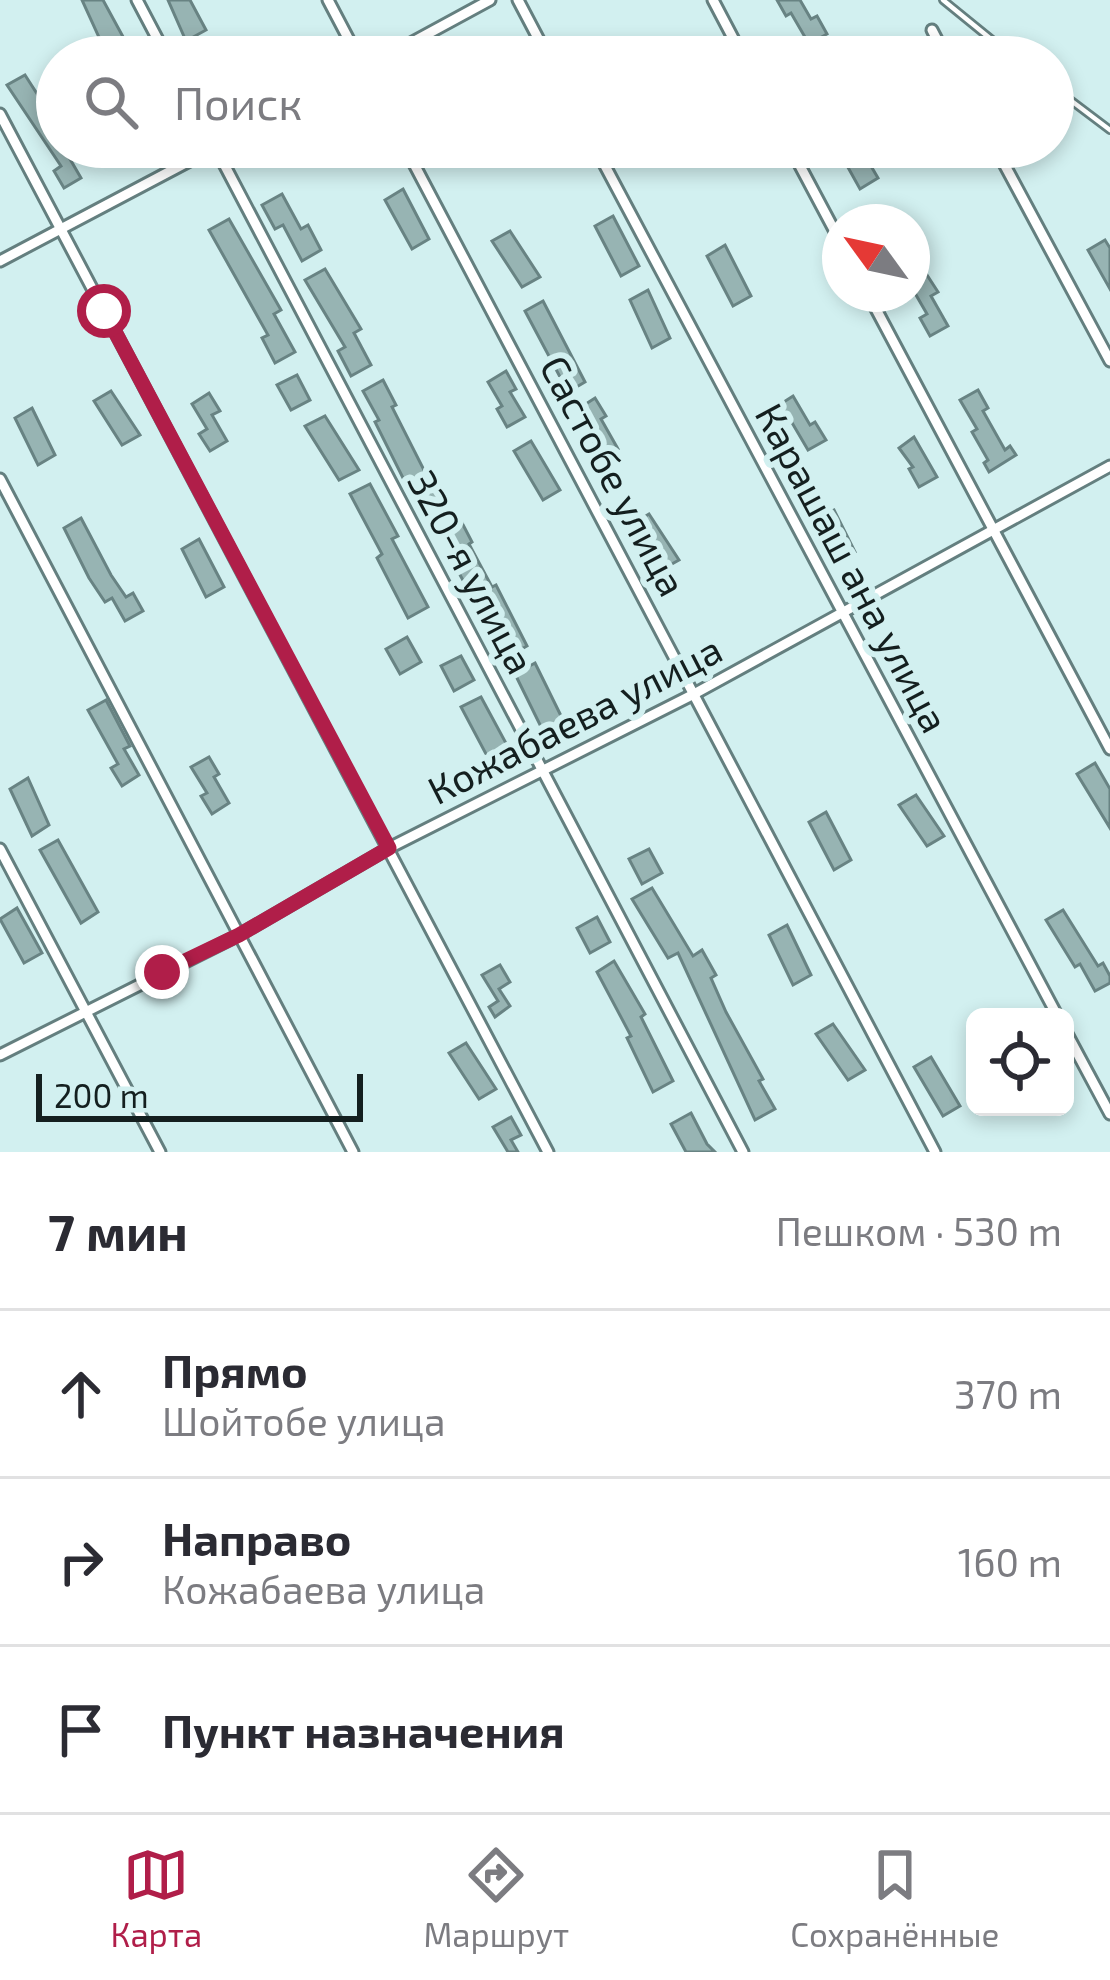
<!DOCTYPE html>
<html lang="ru">
<meta charset="utf-8">
<style>
:root{--surface:#fff;--page:#f2f2f3;--text:#2b2b33;--muted:#7c7c81;--line:#e1e1e2;--accent:#b01e49}
body{margin:0;font-family:"Exo 2",sans-serif;background:var(--page);color:var(--text)}
.controls{position:absolute;right:36px;bottom:36px;display:grid;overflow:hidden;border-radius:18px;box-shadow:0 6px 18px #0003}
.controls button{width:108px;height:108px;display:grid;place-items:center;padding:0;border:0;border-bottom:3px solid var(--line);background:var(--surface);color:var(--text);font:60px sans-serif}
.compass{position:absolute;left:822px;top:204px;width:108px;height:108px;border-radius:50%;background:var(--surface);box-shadow:0 6px 18px #0003;rotate:303deg}
.scale{position:absolute;left:36px;bottom:30px;width:327px;box-sizing:border-box;padding-left:12px;border:6px solid #141f1f;border-top:0;font-size:33px;line-height:42px;white-space:nowrap;color:#141f1f;-webkit-text-stroke:9px #d2f0f0;paint-order:stroke}
.stop{position:absolute;width:36px;height:36px;margin:-27px;border:9px solid #b01e49;border-radius:50%;background:#fff}
.stop.end{background:#b01e49;border-color:#fff;box-shadow:0 3px 12px #0008}
.list{margin:0;padding:0;list-style:none}
h2{display:flex;justify-content:space-between;align-items:center;height:156px;margin:0;padding:0 48px;font-size:51px}
h2 small{font-size:39px;font-weight:400;color:var(--muted)}
.list li{display:grid;grid-template-columns:78px 1fr auto;gap:36px;align-items:center;box-sizing:border-box;height:168px;padding:0 48px;border-top:3px solid var(--line)}
.list b{display:block;font-size:45px;white-space:nowrap}
.list p{margin:0;font-size:39px;white-space:nowrap;color:var(--muted)}
.list em{font-size:39px;font-style:normal;color:var(--muted)}
.icon{flex:none;width:66px;height:66px;fill:none;stroke:currentColor;stroke-width:2;stroke-linecap:round;stroke-linejoin:round}
.map{position:relative;flex:none;width:1110px;height:1152px;overflow:hidden}
.search{position:absolute;background:var(--surface);box-shadow:0 6px 18px #0003;left:36px;right:36px;top:36px;height:132px;display:flex;align-items:center;gap:30px;box-sizing:border-box;padding:0 42px;border-radius:66px;color:var(--muted);font-size:45px}
.sheet{height:660px;background:var(--surface)}
nav{display:flex;justify-content:space-around;align-items:center;box-sizing:border-box;height:168px;border-top:3px solid var(--line);background:var(--surface);font-size:33px;color:var(--muted)}
nav a{display:grid;justify-items:center;gap:6px}
nav .on{color:var(--accent)}
.map>svg:first-child{display:block}
.building{fill:#97b4b3;stroke:#688383;stroke-width:3}
.lines{fill:none;stroke-linecap:round;stroke-linejoin:round}
.lane-casing{stroke:#647f7f;stroke-width:10}
.street-casing{stroke:#647f7f;stroke-width:15}
.lane{stroke:#fff;stroke-width:4.5}
.street{stroke:#fff;stroke-width:9}
.route{stroke:#b01e49;stroke-width:15}
.labels{text-anchor:middle;stroke-width:12;stroke-linejoin:round;paint-order:stroke}
.street-label{font-size:39px;fill:#141f1f;stroke:#d2f0f0}
</style>
<div class="map">
<svg width="1110" height="1152" viewBox="0 0 1110 1152">
<rect width="100%" height="100%" fill="#d2f0f0"/>
<!-- building -->
<g class="building">
<polygon points="82,0 103,0 134,57 108,57"/>
<polygon points="168,0 190,0 206,30 186,41"/>
<polygon points="777,0 800,0 811,19 817,16 827,34 809,44 791,13 786,16"/>
<polygon points="25,75 57,125 57,147 63,147 81,178 64,188 54,171 61,166 7,85"/>
<polygon points="829,147 852,147 862,164 868,161 878,178 860,189 845,162 839,165"/>
<polygon points="403,189 429,239 412,249 385,200"/>
<polygon points="282,194 301,229 308,225 321,250 302,261 283,225 275,229 262,205"/>
<polygon points="613,216 639,266 621,276 595,226"/>
<polygon points="229,219 281,310 274,314 295,352 275,363 262,338 268,335 209,230"/>
<polygon points="510,231 540,277 522,287 492,241"/>
<polygon points="1105,240 1110,248 1110,289 1088,250"/>
<polygon points="725,245 751,296 733,306 707,256"/>
<polygon points="912,252 938,292 931,296 948,326 930,336 920,318 927,314 912,288"/>
<polygon points="325,269 361,329 354,333 371,365 351,376 338,351 345,347 305,280"/>
<polygon points="648,290 670,338 652,348 630,300"/>
<polygon points="543,301 585,382 568,392 525,311"/>
<polygon points="506,371 516,389 510,392 525,417 507,427 497,409 502,406 488,382"/>
<polygon points="297,375 310,400 291,410 277,385"/>
<polygon points="383,380 396,405 392,407 431,484 435,481 455,519 459,517 472,542 469,544 492,587 496,585 527,646 507,657 472,589 469,591 455,566 458,564 432,515 429,517 410,482 406,484 375,422 379,420 363,391"/>
<polygon points="978,390 988,408 983,411 1005,450 1010,446 1016,455 989,472 984,463 988,460 972,432 977,429 960,400"/>
<polygon points="111,391 140,435 122,445 94,401"/>
<polygon points="209,393 220,411 212,415 227,441 210,451 199,434 207,429 192,404"/>
<polygon points="793,396 810,425 815,422 826,440 808,450 791,421 786,424 776,407"/>
<polygon points="595,398 606,416 601,419 618,449 600,459 590,441 595,438 578,409"/>
<polygon points="32,408 55,455 38,465 15,418"/>
<polygon points="325,416 359,470 339,480 305,426"/>
<polygon points="914,437 937,477 919,487 909,469 913,467 899,448"/>
<polygon points="531,441 560,490 543,500 514,451"/>
<polygon points="370,484 398,536 392,539 428,607 408,618 377,558 382,554 350,494"/>
<polygon points="834,510 855,552 838,562 816,520"/>
<polygon points="649,514 679,560 661,570 631,525"/>
<polygon points="81,518 111,575 126,597 133,593 143,611 125,621 112,598 105,602 89,578 64,528"/>
<polygon points="199,539 224,587 206,597 182,549"/>
<polygon points="407,637 421,662 400,674 386,649"/>
<polygon points="461,656 474,680 454,691 441,666"/>
<polygon points="535,663 566,726 546,737 515,674"/>
<polygon points="481,697 514,758 494,769 461,707"/>
<polygon points="106,700 130,746 124,749 139,775 122,786 111,768 118,764 88,710"/>
<polygon points="209,757 219,774 214,777 229,803 212,814 201,796 207,793 191,767"/>
<polygon points="1095,763 1110,789 1110,828 1077,774"/>
<polygon points="28,778 49,825 32,836 10,789"/>
<polygon points="916,795 944,836 927,846 899,805"/>
<polygon points="826,812 851,860 834,870 809,822"/>
<polygon points="58,840 98,912 81,923 40,850"/>
<polygon points="649,849 662,873 642,884 629,859"/>
<polygon points="652,888 693,956 702,950 716,975 711,978 726,1012 763,1079 759,1081 775,1109 755,1120 678,953 668,958 632,899"/>
<polygon points="17,908 42,953 24,963 0,919"/>
<polygon points="1063,910 1098,966 1103,963 1110,976 1110,983 1095,991 1080,964 1075,967 1046,920"/>
<polygon points="597,917 610,942 590,953 577,928"/>
<polygon points="787,925 811,975 793,985 769,935"/>
<polygon points="614,961 645,1014 641,1017 673,1081 653,1092 627,1038 631,1036 597,972"/>
<polygon points="500,965 510,982 499,989 510,1006 495,1017 489,1007 498,1001 482,975"/>
<polygon points="833,1024 865,1070 848,1080 816,1034"/>
<polygon points="466,1043 496,1089 479,1099 449,1053"/>
<polygon points="931,1057 960,1106 943,1116 914,1067"/>
<polygon points="691,1113 707,1144 715,1152 686,1152 671,1124"/>
<polygon points="511,1117 521,1135 511,1140 518,1152 508,1152 493,1127"/>
</g>
<g class="lines">
<defs>
<g id="lane">
<polyline points="943,0 1013,57"/>
<polyline points="1053,87 1110,130"/>
</g>
<g id="street">
<polyline points="137,0 167,57"/>
<polyline points="328,0 358,57"/>
<polyline points="518,0 548,57"/>
<polyline points="713,0 743,57"/>
<polyline points="932,30 946,57"/>
<polyline points="385,57 490,0"/>
<polyline points="0,114 548,1152"/>
<polyline points="215,147 743,1152"/>
<polyline points="405,147 935,1152"/>
<polyline points="595,147 1058,1017"/>
<polyline points="790,147 840,241"/>
<polyline points="995,147 1110,361"/>
<polyline points="0,261 216,147"/>
<polyline points="868,294 1110,749"/>
<polyline points="0,479 353,1152"/>
<polyline points="0,849 160,1152"/>
<polyline points="1065,1030 1110,1114"/>
<polyline points="0,1055 239,935 389,848 694,694 1110,466"/>
</g>
</defs>
<!-- lane casing -->
<use href="#lane" class="lane-casing"/>
<!-- street casing -->
<use href="#street" class="street-casing"/>
<!-- lane -->
<use href="#lane" class="lane"/>
<!-- street -->
<use href="#street" class="street"/>
</g>
<g class="lines">
<!-- route -->
<polyline class="route" points="104,311 389,848 239,935 162,972"/>
</g>
<g class="labels">
<!-- street labels -->
<g class="street-label">
<text transform="translate(613 476) rotate(62)" y="14">Састобе улица</text>
<text transform="translate(852 568) rotate(62)" y="14">Карашаш ана улица</text>
<text transform="translate(471 572) rotate(62)" y="14">320-я улица</text>
<text transform="translate(575 720) rotate(-27)" y="14">Кожабаева улица</text>
</g>
</g>
</svg>
<div class="controls">
<button><svg class="icon" aria-label="locate" viewBox="0 0 24 24"><circle cx="12" cy="12" r="6"/><path d="M12 2v4M12 18v4M2 12h4M18 12h4"/></svg></button>
</div>
<svg class="compass" viewBox="-18 -18 36 36"><path d="M0-13l5 13h-10z" fill="#e53935"/><path d="M0 13l5-13h-10z" fill="#7c7c81"/></svg>
<div class="scale">200 m</div>
<div class="stop" style="left:104px;top:311px"></div>
<div class="stop end" style="left:162px;top:972px"></div>
<div class="search"><svg class="icon" aria-label="search" viewBox="0 0 24 24"><circle cx="10" cy="10" r="6"/><path d="M15 15l6 6"/></svg>Поиск</div>
</div>
<section class="sheet">
<h2>7 мин<small>Пешком · 530 m</small></h2>
<ul class="list">
<li><svg class="icon" aria-label="ahead" viewBox="0 0 24 24"><path d="M12 20V5M6 11l6-6 6 6"/></svg><div><b>Прямо</b><p>Шойтобе улица</p></div><em>370 m</em></li>
<li><svg class="icon" aria-label="right" viewBox="0 0 24 24"><path d="M7 20v-9h11M14 6l5 5-5 5"/></svg><div><b>Направо</b><p>Кожабаева улица</p></div><em>160 m</em></li>
<li><svg class="icon" aria-label="arrive" viewBox="0 0 24 24"><path d="M6 21V4h12l-3 4 3 4H6"/></svg><div><b>Пункт назначения</b></div></li>
</ul>
</section>
<nav>
<a class="on"><svg class="icon" aria-label="map" viewBox="0 0 24 24"><path d="M3 6l6-2 6 2 6-2v14l-6 2-6-2-6 2zM9 4v14M15 6v14"/></svg>Карта</a>
<a><svg class="icon" aria-label="directions" viewBox="0 0 24 24"><path d="M12 3l9 9-9 9-9-9zM9 14v-3h6M13 9l2 2-2 2"/></svg>Маршрут</a>
<a><svg class="icon" aria-label="saved" viewBox="0 0 24 24"><path d="M7 4h10v16l-5-4-5 4z"/></svg>Сохранённые</a>
</nav>
